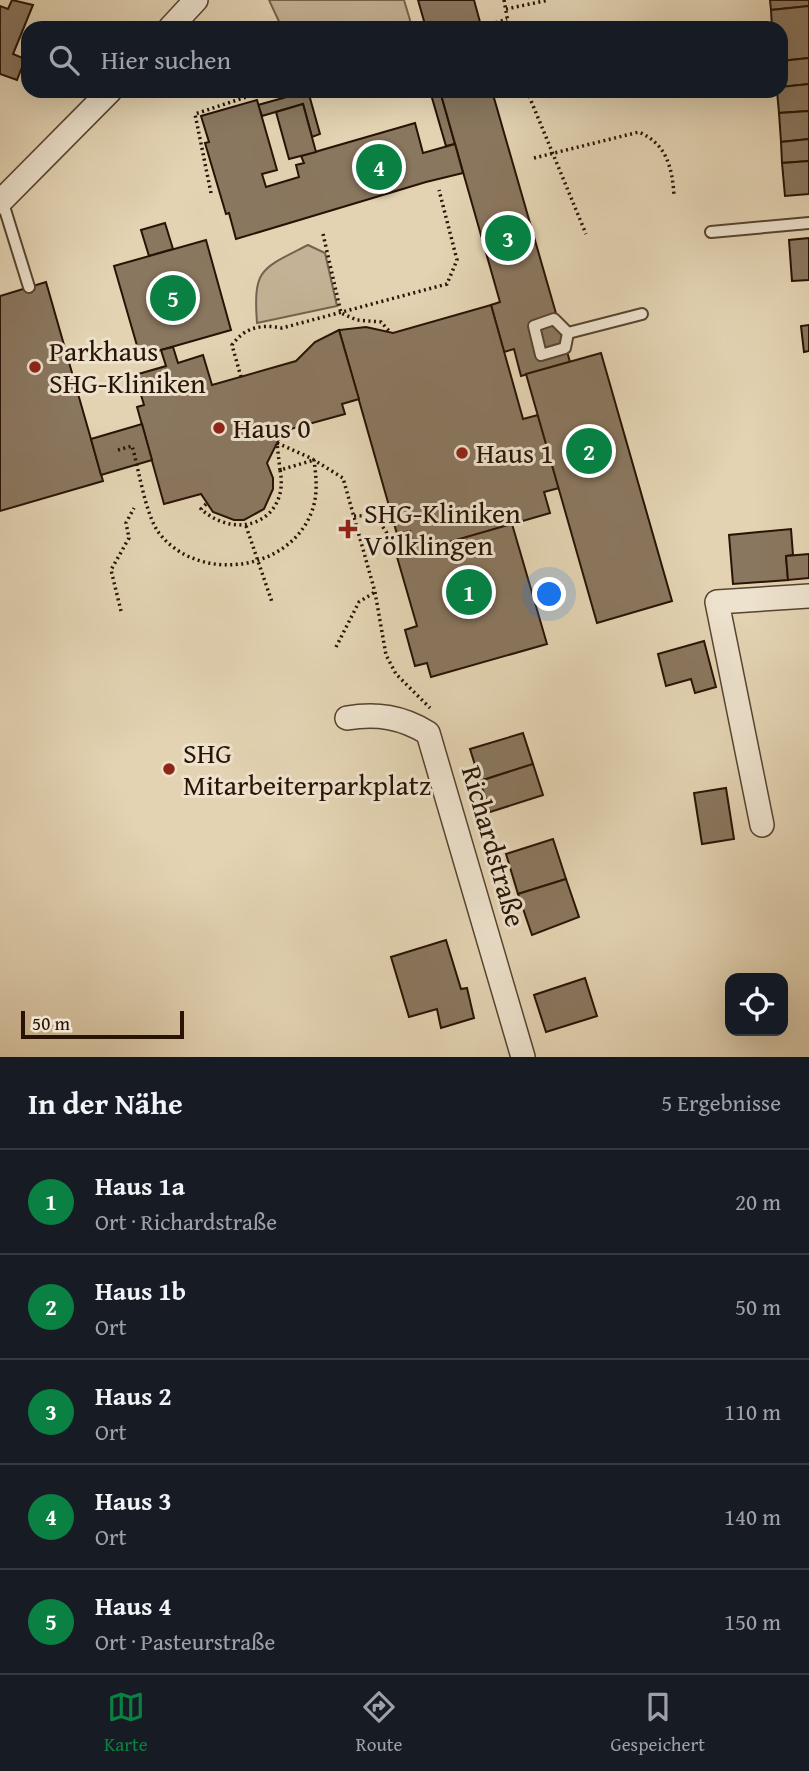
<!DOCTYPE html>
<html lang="de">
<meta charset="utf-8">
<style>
:root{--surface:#171b24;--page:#242831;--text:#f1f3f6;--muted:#9ea1a6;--line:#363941;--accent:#0b8043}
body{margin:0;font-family:"Gentium Book Plus",serif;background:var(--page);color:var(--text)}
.controls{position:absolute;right:21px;bottom:21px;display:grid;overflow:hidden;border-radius:14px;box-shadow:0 7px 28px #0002}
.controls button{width:63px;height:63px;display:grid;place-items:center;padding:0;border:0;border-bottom:2px solid var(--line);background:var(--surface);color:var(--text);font:35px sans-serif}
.scale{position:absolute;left:21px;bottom:18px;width:163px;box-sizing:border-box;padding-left:7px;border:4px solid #291305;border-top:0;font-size:19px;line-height:24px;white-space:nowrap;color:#291305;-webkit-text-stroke:5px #ede2cd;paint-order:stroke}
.you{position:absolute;left:550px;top:595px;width:24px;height:24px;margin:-18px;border:5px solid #fff;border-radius:50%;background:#1a73e8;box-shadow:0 0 0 10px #1a73e833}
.badge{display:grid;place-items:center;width:46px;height:46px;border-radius:50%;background:var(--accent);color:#fff;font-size:23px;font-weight:700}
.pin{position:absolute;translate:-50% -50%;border:4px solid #fff;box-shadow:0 2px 7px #0006}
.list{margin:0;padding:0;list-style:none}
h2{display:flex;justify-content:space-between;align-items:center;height:91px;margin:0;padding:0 28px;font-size:30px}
h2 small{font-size:23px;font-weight:400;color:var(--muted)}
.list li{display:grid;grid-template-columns:46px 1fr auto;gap:21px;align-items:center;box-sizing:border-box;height:105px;padding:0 28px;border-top:2px solid var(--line)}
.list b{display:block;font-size:26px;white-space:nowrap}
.list p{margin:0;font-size:23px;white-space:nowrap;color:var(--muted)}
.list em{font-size:23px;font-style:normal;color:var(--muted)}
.icon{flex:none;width:38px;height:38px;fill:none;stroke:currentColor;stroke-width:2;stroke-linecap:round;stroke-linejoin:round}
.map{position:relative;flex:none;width:809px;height:1057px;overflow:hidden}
.search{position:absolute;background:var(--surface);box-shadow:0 7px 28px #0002;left:21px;right:21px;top:21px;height:77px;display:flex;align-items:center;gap:18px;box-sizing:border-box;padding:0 24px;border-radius:21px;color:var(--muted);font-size:26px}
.sheet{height:616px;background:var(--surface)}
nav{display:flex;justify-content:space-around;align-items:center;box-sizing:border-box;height:98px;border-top:2px solid var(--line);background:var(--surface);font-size:19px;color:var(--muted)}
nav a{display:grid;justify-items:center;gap:4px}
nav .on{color:var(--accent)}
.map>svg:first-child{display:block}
.green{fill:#c3b295;stroke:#76624d;stroke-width:2}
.building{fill:#8a775f;stroke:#291305;stroke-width:2}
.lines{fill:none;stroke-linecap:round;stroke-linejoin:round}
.service-casing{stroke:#584330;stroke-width:14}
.minor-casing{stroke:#584330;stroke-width:26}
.path{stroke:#291305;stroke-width:3.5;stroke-dasharray:2 3.5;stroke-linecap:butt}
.service{stroke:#ede2cd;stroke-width:10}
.minor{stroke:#ede2cd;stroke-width:23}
.poi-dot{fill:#8f2418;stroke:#ede2cd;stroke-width:2.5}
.labels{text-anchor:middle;stroke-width:6;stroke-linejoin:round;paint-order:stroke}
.poi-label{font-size:28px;fill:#291305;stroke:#ede2cd;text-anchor:start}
.street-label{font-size:28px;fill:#291305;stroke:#ede2cd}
</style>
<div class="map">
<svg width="809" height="1057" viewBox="0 0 809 1057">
<rect width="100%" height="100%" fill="#e3d3b2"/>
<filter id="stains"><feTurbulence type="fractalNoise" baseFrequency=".00286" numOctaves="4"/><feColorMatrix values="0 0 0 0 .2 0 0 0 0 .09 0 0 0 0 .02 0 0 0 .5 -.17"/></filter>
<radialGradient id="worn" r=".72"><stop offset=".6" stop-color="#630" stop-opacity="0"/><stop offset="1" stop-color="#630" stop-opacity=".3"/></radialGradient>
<!-- green -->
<g class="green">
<polygon points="269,0 404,0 410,20 408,28 282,28"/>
<path d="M308,245L325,253L337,306L257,323C253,268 261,269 308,245Z"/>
</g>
<!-- building -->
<g class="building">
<polygon points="12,0 33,5 13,54 25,59 17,80 0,74 0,6 8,9"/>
<polygon points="418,0 474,0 480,22 460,28 426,28"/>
<polygon points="770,0 809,0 809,6 771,10"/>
<polygon points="809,6 809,58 781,61 781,28 772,28 771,10"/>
<polygon points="809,58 809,84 781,87 781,61"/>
<polygon points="809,84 809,111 779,113 777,91 781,91 781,87"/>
<polygon points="308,91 320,134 312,137 303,104 262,116 258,105"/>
<polygon points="430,91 440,91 455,144 446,146"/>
<polygon points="440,91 492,91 570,362 521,376 514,349 504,352 491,305 500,302"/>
<polygon points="257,100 277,170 262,174 266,187 299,177 296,165 304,163 301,156 415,123 423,153 455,144 463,173 426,182 236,239 229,213 226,214 205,143 209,142 201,116"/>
<polygon points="303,104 316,152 289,159 276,112"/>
<polygon points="809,111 809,139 781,142 779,113"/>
<polygon points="809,139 809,161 782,163 781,142"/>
<polygon points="809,161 809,194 785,196 782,163"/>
<polygon points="165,223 173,249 149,256 141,230"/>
<polygon points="809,238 809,280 792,281 789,240"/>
<polygon points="206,240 231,330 140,356 114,266"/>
<polygon points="46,282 103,481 0,511 0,296"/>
<polygon points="491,305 523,419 538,415 559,488 544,492 550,513 416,552 410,531 397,534 339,330 366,327 393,333"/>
<polygon points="809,325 809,351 804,352 801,326"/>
<polygon points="339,330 359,399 342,404 345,414 283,431 267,463 273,478 273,489 264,509 244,520 234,520 213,512 201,494 164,504 137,407 144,405 135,375 166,366 161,350 173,347 178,363 203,355 212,385 296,361 315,342"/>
<polygon points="601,353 672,601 597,623 526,374"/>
<polygon points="142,424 152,460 101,475 91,439"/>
<polygon points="512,524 547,644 431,677 427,663 415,666 405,630 417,626 397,557"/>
<polygon points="791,529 793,555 786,556 788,580 733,584 729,535"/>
<polygon points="809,554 809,578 788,580 786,556"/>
<polygon points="704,641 716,687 695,693 691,679 666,686 658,654"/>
<polygon points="523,733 533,764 480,781 470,749"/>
<polygon points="533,764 543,795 490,812 480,781"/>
<polygon points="726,788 734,839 702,844 694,793"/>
<polygon points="553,839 566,879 518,894 506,854"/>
<polygon points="566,879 579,917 532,935 518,894"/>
<polygon points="446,940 461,989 467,988 474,1018 441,1028 437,1009 409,1017 391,957"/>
<polygon points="585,978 597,1016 546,1032 534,995"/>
</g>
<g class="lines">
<defs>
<g id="service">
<polyline points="2,200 29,287"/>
<polyline points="711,232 809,223"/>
<polygon points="554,319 568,333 565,348 541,355 534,326"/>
<polyline points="568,333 642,314"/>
</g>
<g id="minor">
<polyline points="170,28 196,0"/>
<polyline points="0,202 110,91"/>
<path d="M347,718C377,713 402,717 428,733L523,1057"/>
<polyline points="762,825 717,602 809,596"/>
</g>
</defs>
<!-- service casing -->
<use href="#service" class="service-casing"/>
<!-- minor casing -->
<use href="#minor" class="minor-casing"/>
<!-- path -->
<g class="path">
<polyline points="504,0 509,28"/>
<polyline points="506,9 549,0"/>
<polyline points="480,28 507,19"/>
<polyline points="527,91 586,234"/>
<path d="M534,158L639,132C666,144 672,166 674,195"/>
<polyline points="211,193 195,114 264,91"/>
<polyline points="323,234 341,313 357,320 381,322 390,332"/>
<path d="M241,377L232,345C245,327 261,324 282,328L447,284L457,260L439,190"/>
<path d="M118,450L132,446C139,469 145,514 159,533C199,585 293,571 313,508C318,492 316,476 314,460L343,478L375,592L386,655L396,674L430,708"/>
<polyline points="280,470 277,443 313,459"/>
<path d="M206,504L201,509C239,543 290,519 280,470L314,460"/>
<path d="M354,516C389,514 376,531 399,543L413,541"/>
<polyline points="246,526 272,602"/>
<polyline points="121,611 111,570 129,538 126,523 134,508"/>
<polyline points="336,647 359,602 375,592"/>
</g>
<!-- service -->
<use href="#service" class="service"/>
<!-- minor -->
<use href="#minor" class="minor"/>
</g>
<!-- markers -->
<g class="poi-dot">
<circle cx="35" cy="367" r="7"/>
<circle cx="219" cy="428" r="7"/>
<circle cx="462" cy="453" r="7"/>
<path d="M344.5 518.5h7v7h7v7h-7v7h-7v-7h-7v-7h7z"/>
<circle cx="169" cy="769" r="7"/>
</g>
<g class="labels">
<!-- poi labels -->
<g class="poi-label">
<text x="49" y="361">Parkhaus<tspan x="49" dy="32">SHG-Kliniken</tspan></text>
<text x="233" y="438">Haus 0</text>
<text x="476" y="463">Haus 1</text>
<text x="364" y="523">SHG-Kliniken<tspan x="364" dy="32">Völklingen</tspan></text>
<text x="183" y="763">SHG<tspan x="183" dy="32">Mitarbeiterparkplatz</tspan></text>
</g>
<!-- street labels -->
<g class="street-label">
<text transform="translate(494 846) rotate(74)" y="10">Richardstraße</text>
</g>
</g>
<rect width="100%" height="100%" filter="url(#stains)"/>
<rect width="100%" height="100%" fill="url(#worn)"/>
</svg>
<div class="controls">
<button><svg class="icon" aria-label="locate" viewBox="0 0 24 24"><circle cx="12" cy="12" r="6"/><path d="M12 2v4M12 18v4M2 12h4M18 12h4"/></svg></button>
</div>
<div class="scale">50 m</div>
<div class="you"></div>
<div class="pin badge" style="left:469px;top:592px">1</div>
<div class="pin badge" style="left:589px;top:451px">2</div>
<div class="pin badge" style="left:508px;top:238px">3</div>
<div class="pin badge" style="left:379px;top:167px">4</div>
<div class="pin badge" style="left:173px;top:298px">5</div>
<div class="search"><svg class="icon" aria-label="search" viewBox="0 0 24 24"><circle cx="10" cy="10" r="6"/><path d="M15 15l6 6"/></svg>Hier suchen</div>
</div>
<section class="sheet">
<h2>In der Nähe<small>5 Ergebnisse</small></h2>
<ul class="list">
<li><span class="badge">1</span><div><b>Haus 1a</b><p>Ort · Richardstraße</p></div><em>20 m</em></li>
<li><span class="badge">2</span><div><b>Haus 1b</b><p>Ort</p></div><em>50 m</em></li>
<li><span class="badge">3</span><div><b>Haus 2</b><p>Ort</p></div><em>110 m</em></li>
<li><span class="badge">4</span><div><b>Haus 3</b><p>Ort</p></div><em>140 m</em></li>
<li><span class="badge">5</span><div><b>Haus 4</b><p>Ort · Pasteurstraße</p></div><em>150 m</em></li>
</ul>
</section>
<nav>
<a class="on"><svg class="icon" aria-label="map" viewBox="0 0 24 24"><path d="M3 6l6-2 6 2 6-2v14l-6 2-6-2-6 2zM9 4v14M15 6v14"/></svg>Karte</a>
<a><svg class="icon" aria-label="directions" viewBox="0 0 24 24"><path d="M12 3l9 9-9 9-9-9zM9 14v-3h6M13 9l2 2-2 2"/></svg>Route</a>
<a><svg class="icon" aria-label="saved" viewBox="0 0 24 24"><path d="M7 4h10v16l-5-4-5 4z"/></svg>Gespeichert</a>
</nav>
